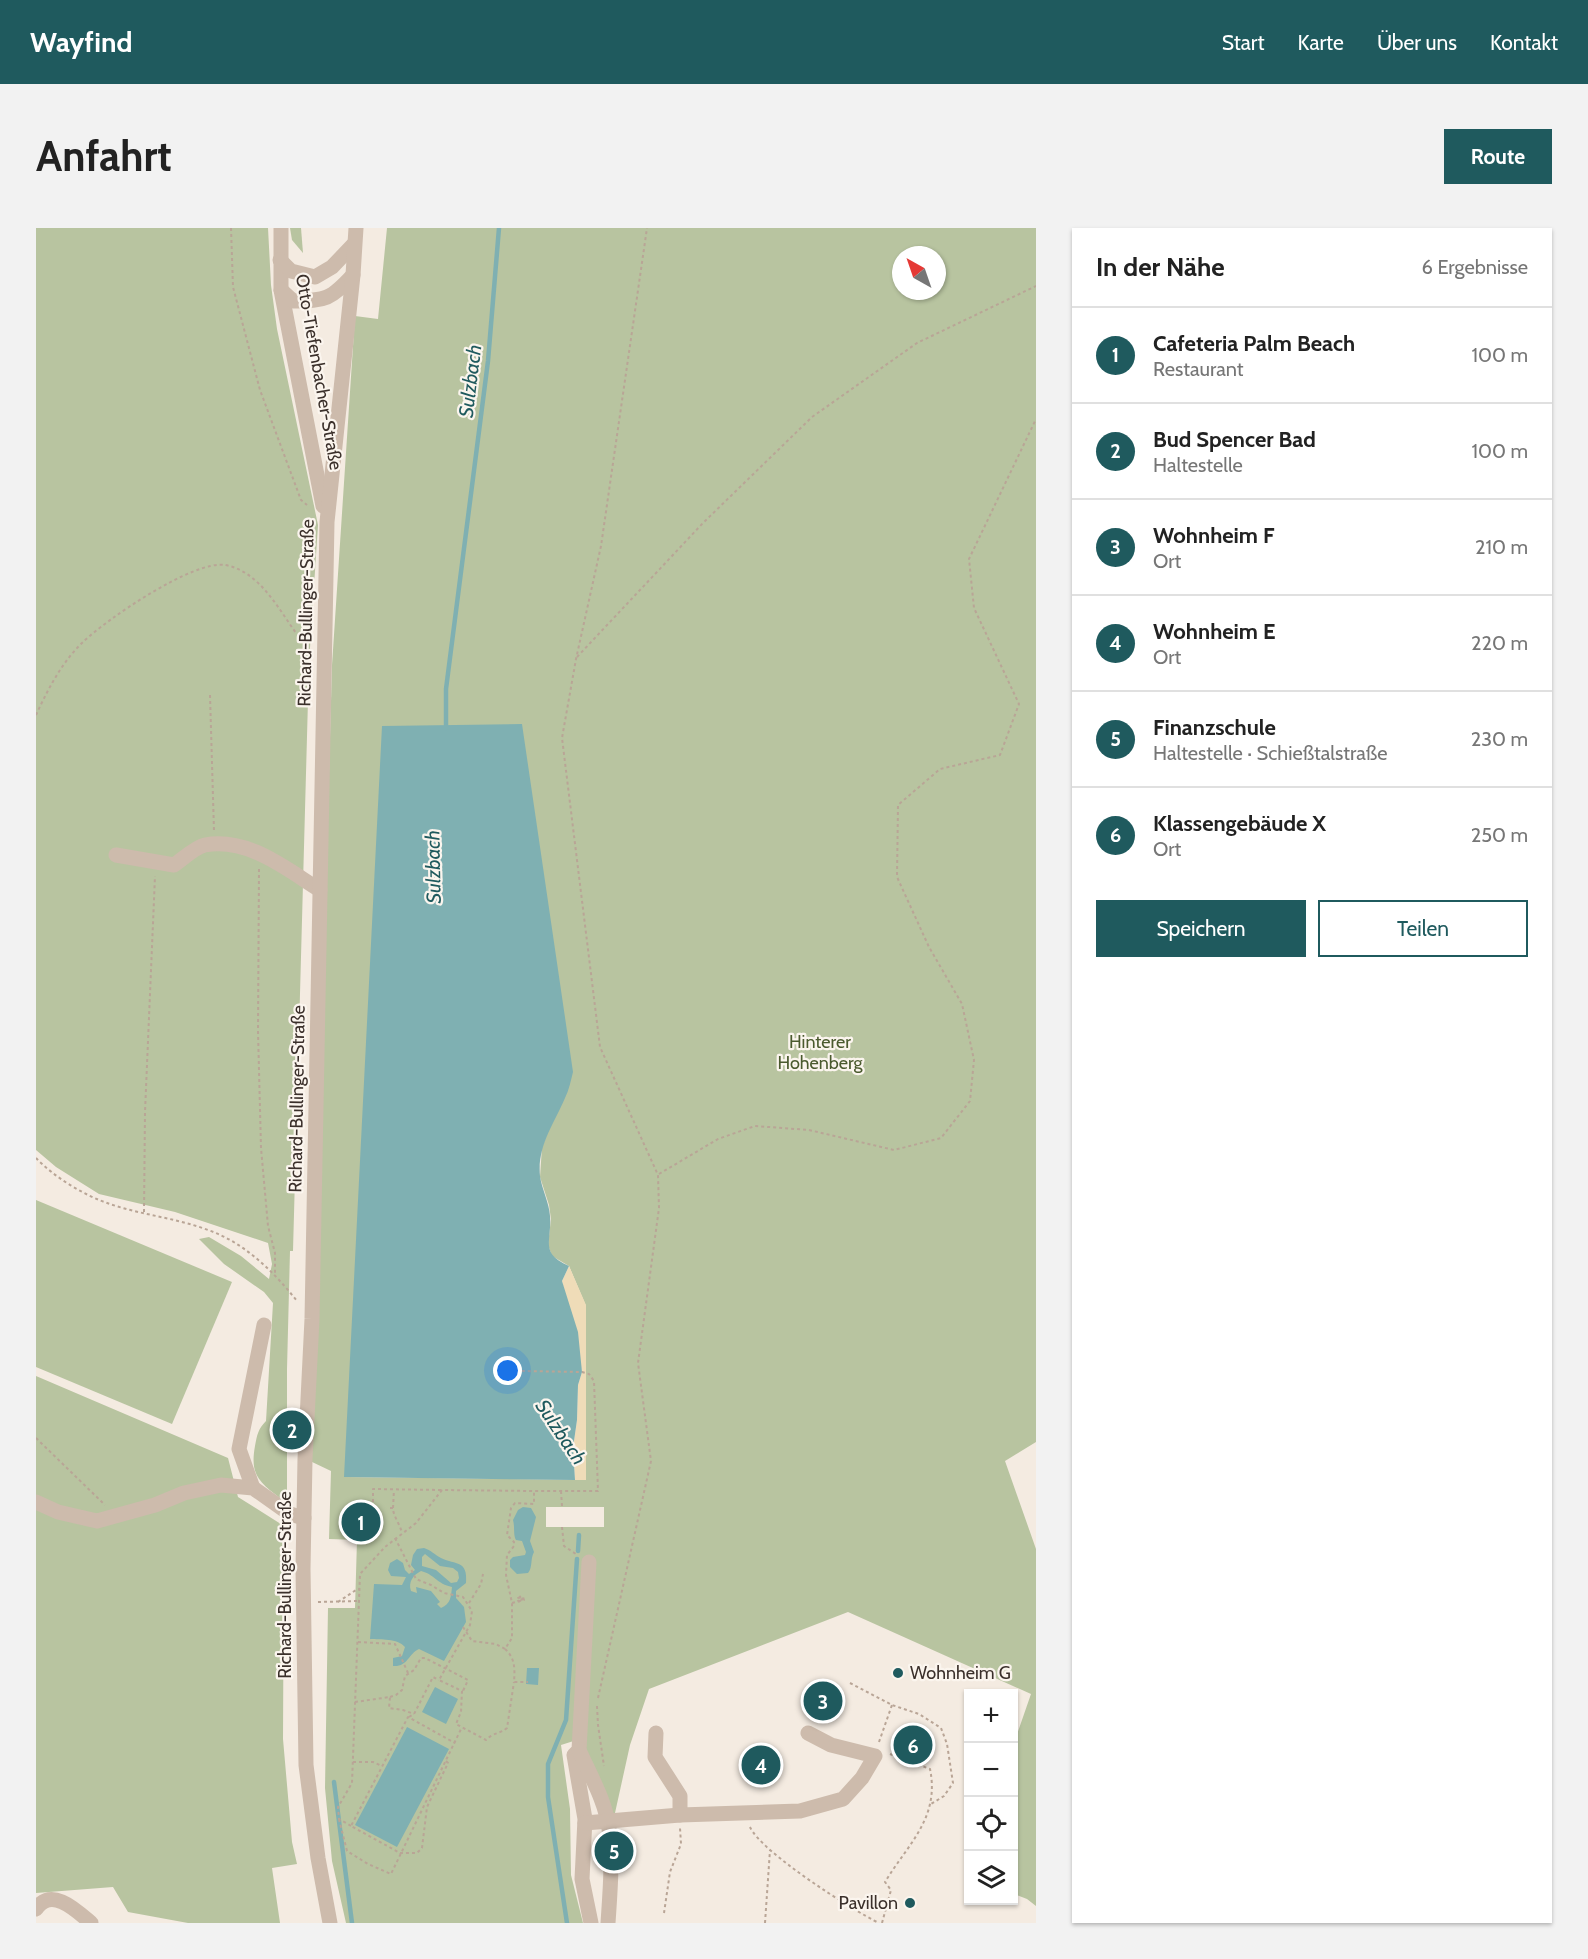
<!DOCTYPE html>
<html lang="de">
<meta charset="utf-8">
<style>
:root{--surface:#fff;--page:#f2f2f2;--text:#222;--muted:#767676;--line:#e0e0e0;--accent:#1f5a5e}
body{margin:0;font-family:Cabin,sans-serif;background:var(--page);color:var(--text)}
.controls{position:absolute;right:18px;bottom:18px;display:grid;overflow:hidden;border-radius:0px;box-shadow:0 2px 4px #0004}
.controls button{width:54px;height:54px;display:grid;place-items:center;padding:0;border:0;border-bottom:2px solid var(--line);background:var(--surface);color:var(--text);font:30px sans-serif}
.compass{position:absolute;left:856px;top:18px;width:54px;height:54px;border-radius:50%;background:var(--surface);box-shadow:0 2px 4px #0004;rotate:320deg}
.you{position:absolute;left:472px;top:1143px;width:21px;height:21px;margin:-15px;border:4px solid #fff;border-radius:50%;background:#1a73e8;box-shadow:0 0 0 9px #1a73e833}
.badge{display:grid;place-items:center;width:39px;height:39px;border-radius:50%;background:var(--accent);color:#fff;font-size:20px;font-weight:700}
.pin{position:absolute;translate:-50% -50%;border:3px solid #fff;box-shadow:0 2px 6px #0006}
.list{margin:0;padding:0;list-style:none}
h2{display:flex;justify-content:space-between;align-items:center;height:78px;margin:0;padding:0 24px;font-size:26px}
h2 small{font-size:20px;font-weight:400;color:var(--muted)}
.list li{display:grid;grid-template-columns:39px 1fr auto;gap:18px;align-items:center;box-sizing:border-box;height:96px;padding:0 24px;border-top:2px solid var(--line)}
.list b{display:block;font-size:22px;white-space:nowrap}
.list p{margin:0;font-size:20px;white-space:nowrap;color:var(--muted)}
.list em{font-size:20px;font-style:normal;color:var(--muted)}
.actions{display:flex;gap:12px;padding:18px 24px}
.actions a{flex:1;padding:14px 0;border:2px solid var(--accent);border-radius:0px;text-align:center;font-size:21px;color:var(--accent)}
.actions .main{background:var(--accent);color:#fff}
.icon{flex:none;width:33px;height:33px;fill:none;stroke:currentColor;stroke-width:2;stroke-linecap:round;stroke-linejoin:round}
.map{position:relative;flex:none;width:1000px;height:1695px;overflow:hidden;border-radius:0px}
header{display:flex;align-items:center;gap:36px;box-sizing:border-box;height:84px;padding:0 30px;background:var(--accent);color:#fff}
header strong{font-size:28px}
nav{display:flex;gap:33px;margin-inline-start:auto;font-size:21px}
.intro{display:flex;align-items:center;justify-content:space-between;box-sizing:border-box;height:144px;padding:0 36px}
h1{margin:0;font-size:42px}
.button{padding:15px 27px;border-radius:0px;background:var(--accent);color:#fff;font-size:21px;font-weight:700}
main{display:flex;gap:36px;padding:0 36px}
aside{flex:1;background:var(--surface);border-radius:0px;box-shadow:0 2px 4px #0004}
.map>svg:first-child{display:block}
.green{fill:#b8c4a0;fill-rule:evenodd}
.sand{fill:#efdcb8}
.water{fill:#7fb0b2;fill-rule:evenodd}
.lines{fill:none;stroke-linecap:round;stroke-linejoin:round}
.stream{stroke:#7fb0b2;stroke-width:4.5}
.path{stroke:#b9a596;stroke-width:2;stroke-dasharray:3 3;stroke-linecap:butt}
.minor{stroke:#cdbbac;stroke-width:15}
.poi-dot{fill:#1f5a5e;stroke:#fbf5ee;stroke-width:2}
.labels{text-anchor:middle;stroke-width:4.5;stroke-linejoin:round;paint-order:stroke}
.street-label{font-size:18px;fill:#3b302b;stroke:#fbf5ee}
.park-label{font-size:18px;fill:#4a5a2e;stroke:#fbf5ee}
.poi-label{font-size:18px;fill:#3b302b;stroke:#fbf5ee;text-anchor:start}
.water-label{font-size:20px;font-style:italic;fill:#1f5a5e;stroke:#fbf5ee}
</style>
<header>
<strong>Wayfind</strong>
<nav><a>Start</a><a>Karte</a><a>Über uns</a><a>Kontakt</a></nav>
</header>
<div class="intro"><h1>Anfahrt</h1><a class="button">Route</a></div>
<main>
<div class="map">
<svg width="1000" height="1695" viewBox="0 0 1000 1695">
<rect width="100%" height="100%" fill="#f4ebe1"/>
<!-- green -->
<g class="green">
<path d="M0,0H232L235,57L241,101L282,297L273,435L257,1023H254L251,1141V1262L244,1270C222,1253 214,1246 219,1218C221,1207 222,1201 230,1193L237,1075L228,1064L188,1036L163,1011L173,1009L205,1028L233,1051L236,1036L232,1015L139,984L63,966L20,939L0,922Z"/>
<polygon points="254,0 265,0 267,25 256,12"/>
<path d="M351,0H1000V1214L969,1233L1000,1321V1678L991,1671L978,1666V1515L995,1466L812,1384L613,1461L594,1517L579,1585L568,1594L544,1511L525,1517L534,1581L535,1647L547,1695H310L296,1633L289,1560L292,1380H319L321,1312L293,1311L295,1243L274,1233L296,437L319,88L342,91ZM865,27H901V63H865ZM510,909L506,919L504,949L513,977L515,991L512,1017L516,1028L533,1038L550,1078V1252L309,1249ZM510,1279H568V1299H510Z"/>
<polygon points="0,972 196,1054 136,1196 0,1139"/>
<polygon points="0,1148 192,1230 202,1269 248,1298 247,1511 256,1614 261,1636 236,1640 244,1695 152,1695 92,1684 77,1659 0,1665"/>
</g>
<!-- sand -->
<polygon class="sand" points="533,1038 550,1077 550,1252 539,1252 537,1220 541,1192 542,1157 546,1144 526,1053"/>
<!-- water -->
<g class="water">
<path d="M486,496L537,844C535,852 533,862 529,870C518,896 501,918 504,948C506,962 513,974 514,988C516,1013 503,1025 533,1038L526,1053L542,1104L546,1144L542,1157L541,1192L537,1220L539,1252L308,1249L346,498Z"/>
<path d="M487,1279L495,1280L500,1289L494,1313L498,1324C494,1331 497,1339 492,1345L481,1346L474,1339V1332L477,1329L489,1327L490,1324L486,1313L480,1312C477,1307 479,1299 477,1292L482,1282Z"/>
<path d="M388,1320C395,1322 399,1327 405,1330C420,1337 432,1332 430,1355L420,1363V1370L428,1379L430,1394L408,1433L383,1421C372,1426 372,1439 357,1438V1430L366,1428L369,1419C361,1410 345,1412 334,1411L338,1356L366,1357L370,1349L355,1348L352,1342L354,1335L361,1331L367,1335L369,1342L373,1346L379,1342L375,1337L377,1327L381,1321ZM389,1326L404,1338L417,1340L422,1344L423,1350L421,1354L415,1355L400,1342L386,1338V1329ZM385,1343C398,1346 401,1356 416,1359C415,1368 415,1376 405,1380L401,1376L404,1374L395,1363L380,1359L381,1365L375,1363C372,1354 377,1347 385,1343Z"/>
<polygon points="491,1440 503,1440 502,1457 490,1456"/>
<polygon points="399,1459 422,1471 410,1496 386,1484"/>
<polygon points="371,1499 413,1521 361,1619 319,1597"/>
</g>
<g class="lines">
<!-- stream -->
<g class="stream">
<polyline points="410,500 410,461 452,133 463,0"/>
<polyline points="542,1323 543,1307"/>
<polyline points="298,1554 316,1695"/>
<polyline points="531,1695 512,1569 512,1536 530,1492 541,1331"/>
</g>
<!-- path -->
<g class="path">
<polyline points="195,0 197,59 224,162 265,272 271,277"/>
<polyline points="541,429 667,295 776,189 881,115 1000,58"/>
<polyline points="174,467 178,603"/>
<path d="M0,487C12,461 26,434 47,414C71,391 157,332 189,337C223,343 242,380 260,405"/>
<polyline points="223,641 222,803 225,920 232,998 239,1025 239,1047"/>
<path d="M0,930C18,949 49,968 74,976C106,987 140,990 172,1002C209,1015 237,1043 261,1073"/>
<polyline points="623,946 682,911 719,898 773,902 858,922 905,910 934,873 938,832 926,776 893,719 861,649 862,577 904,541 964,527 983,476 938,380 933,331 1000,191"/>
<polyline points="108,984 109,884 119,648"/>
<polyline points="0,1210 69,1277"/>
<polyline points="525,1263 526,1278"/>
<polyline points="337,1274 337,1261 406,1262"/>
<path d="M354,1280H357C357,1288 364,1296 366,1305"/>
<polyline points="357,1280 358,1262"/>
<polyline points="526,1299 528,1318 540,1326"/>
<path d="M359,1310L380,1351L395,1357L408,1365L427,1369L436,1383L434,1397L403,1452L426,1463L425,1484L420,1496L450,1512C458,1504 464,1506 471,1500L478,1454"/>
<polyline points="282,1374 323,1373"/>
<polyline points="302,1374 320,1362 324,1361"/>
<polyline points="433,1375 445,1356 447,1346"/>
<polyline points="476,1375 488,1372 487,1369 485,1368 481,1371 483,1374 485,1374 487,1369 482,1370 484,1373 485,1372"/>
<polyline points="427,1399 436,1413 460,1416 469,1421 476,1410 476,1375 470,1347 471,1327 478,1318 478,1314 471,1307 475,1280 479,1275 498,1276 498,1263 562,1263 558,1153 553,1146 546,1144 486,1143"/>
<polyline points="322,1414 359,1416 372,1445"/>
<path d="M469,1421C479,1430 479,1440 478,1454H492"/>
<polyline points="814,1455 856,1477 883,1486 905,1500 911,1516 917,1555 908,1568 895,1576"/>
<polyline points="354,1469 360,1467 366,1462 369,1448 378,1442 385,1430 389,1430 432,1452 427,1463"/>
<polyline points="562,1470 615,1233 602,1135 623,980 622,947 564,819 526,510 540,431 565,318 611,0"/>
<polyline points="319,1474 354,1469 353,1480 367,1482 378,1486"/>
<polyline points="561,1478 562,1497 568,1538"/>
<polyline points="373,1489 378,1486 397,1449 403,1452"/>
<polyline points="843,1514 856,1477"/>
<polyline points="410,1533 412,1535 391,1579 386,1620 381,1625 364,1625 315,1598 372,1489 419,1515"/>
<polyline points="317,1534 337,1534 346,1538"/>
<polyline points="303,1591 311,1623 332,1636 355,1646 426,1499"/>
<polyline points="315,1598 303,1591 302,1579 316,1555 324,1346 349,1319 380,1295 406,1262 498,1263"/>
<path d="M714,1599C725,1624 816,1682 843,1695"/>
<polyline points="628,1685 634,1644 645,1616 644,1600"/>
<polyline points="729,1695 734,1622"/>
<path d="M846,1695L855,1662L849,1654C872,1616 904,1590 894,1541L854,1526"/>
</g>
<!-- minor -->
<g class="minor">
<polyline points="245,0 245,62 287,278"/>
<polyline points="244,32 255,43 279,49 296,39 318,16"/>
<path d="M245,62L257,73C290,73 295,71 317,47"/>
<path d="M80,627L138,637C147,631 159,619 169,617C212,609 250,641 284,662"/>
<polyline points="217,1260 203,1221 228,1097"/>
<polyline points="0,1274 22,1284 61,1293 119,1277 148,1265 185,1257 217,1260 254,1286 268,1290"/>
<polyline points="553,1334 543,1522 538,1527 549,1591 546,1651 555,1695"/>
<polyline points="620,1505 619,1529 644,1568 644,1587"/>
<path d="M543,1522C554,1547 570,1574 573,1601C577,1632 574,1664 572,1695"/>
<polyline points="549,1595 644,1587 764,1583 807,1571 826,1550 839,1528 795,1517 772,1505"/>
<path d="M0,1681C16,1658 41,1683 55,1695"/>
<polyline points="294,1695 282,1630 270,1537 267,1341 269,1231 276,1091 291,294 317,47 320,0"/>
</g>
</g>
<!-- markers -->
<g class="poi-dot">
<circle cx="862" cy="1445" r="6"/>
<circle cx="874" cy="1675" r="6"/>
</g>
<g class="labels">
<!-- street labels -->
<g class="street-label">
<text transform="translate(283 144) rotate(80)" y="6">Otto-Tiefenbacher-Straße</text>
<text transform="translate(270 385) rotate(-89)" y="6">Richard-Bullinger-Straße</text>
<text transform="translate(261 871) rotate(-89)" y="6">Richard-Bullinger-Straße</text>
<text transform="translate(249 1357) rotate(-90)" y="6">Richard-Bullinger-Straße</text>
</g>
<!-- park labels -->
<g class="park-label">
<text x="784" y="820">Hinterer<tspan x="784" dy="21">Hohenberg</tspan></text>
</g>
<!-- poi labels -->
<g class="poi-label">
<text x="874" y="1451">Wohnheim G</text>
<text x="862" y="1681" text-anchor="end">Pavillon</text>
</g>
<!-- water labels -->
<g class="water-label">
<text transform="translate(434 153) rotate(-83)" y="7">Sulzbach</text>
<text transform="translate(397 639) rotate(-91)" y="7">Sulzbach</text>
<text transform="translate(525 1204) rotate(56)" y="7">Sulzbach</text>
</g>
</g>
</svg>
<div class="controls">
<button>+</button>
<button>−</button>
<button><svg class="icon" aria-label="locate" viewBox="0 0 24 24"><circle cx="12" cy="12" r="6"/><path d="M12 2v4M12 18v4M2 12h4M18 12h4"/></svg></button>
<button><svg class="icon" aria-label="layers" viewBox="0 0 24 24"><path d="M12 4l9 5-9 5-9-5zM3 14l9 5 9-5"/></svg></button>
</div>
<svg class="compass" viewBox="-18 -18 36 36"><path d="M0-13l5 13h-10z" fill="#e53935"/><path d="M0 13l5-13h-10z" fill="#767676"/></svg>
<div class="you"></div>
<div class="pin badge" style="left:325px;top:1294px">1</div>
<div class="pin badge" style="left:256px;top:1202px">2</div>
<div class="pin badge" style="left:787px;top:1473px">3</div>
<div class="pin badge" style="left:725px;top:1537px">4</div>
<div class="pin badge" style="left:578px;top:1623px">5</div>
<div class="pin badge" style="left:877px;top:1517px">6</div>
</div>
<aside>
<h2>In der Nähe<small>6 Ergebnisse</small></h2>
<ul class="list">
<li><span class="badge">1</span><div><b>Cafeteria Palm Beach</b><p>Restaurant</p></div><em>100 m</em></li>
<li><span class="badge">2</span><div><b>Bud Spencer Bad</b><p>Haltestelle</p></div><em>100 m</em></li>
<li><span class="badge">3</span><div><b>Wohnheim F</b><p>Ort</p></div><em>210 m</em></li>
<li><span class="badge">4</span><div><b>Wohnheim E</b><p>Ort</p></div><em>220 m</em></li>
<li><span class="badge">5</span><div><b>Finanzschule</b><p>Haltestelle · Schießtalstraße</p></div><em>230 m</em></li>
<li><span class="badge">6</span><div><b>Klassengebäude X</b><p>Ort</p></div><em>250 m</em></li>
</ul>
<div class="actions"><a class="main">Speichern</a><a>Teilen</a></div>
</aside>
</main>
